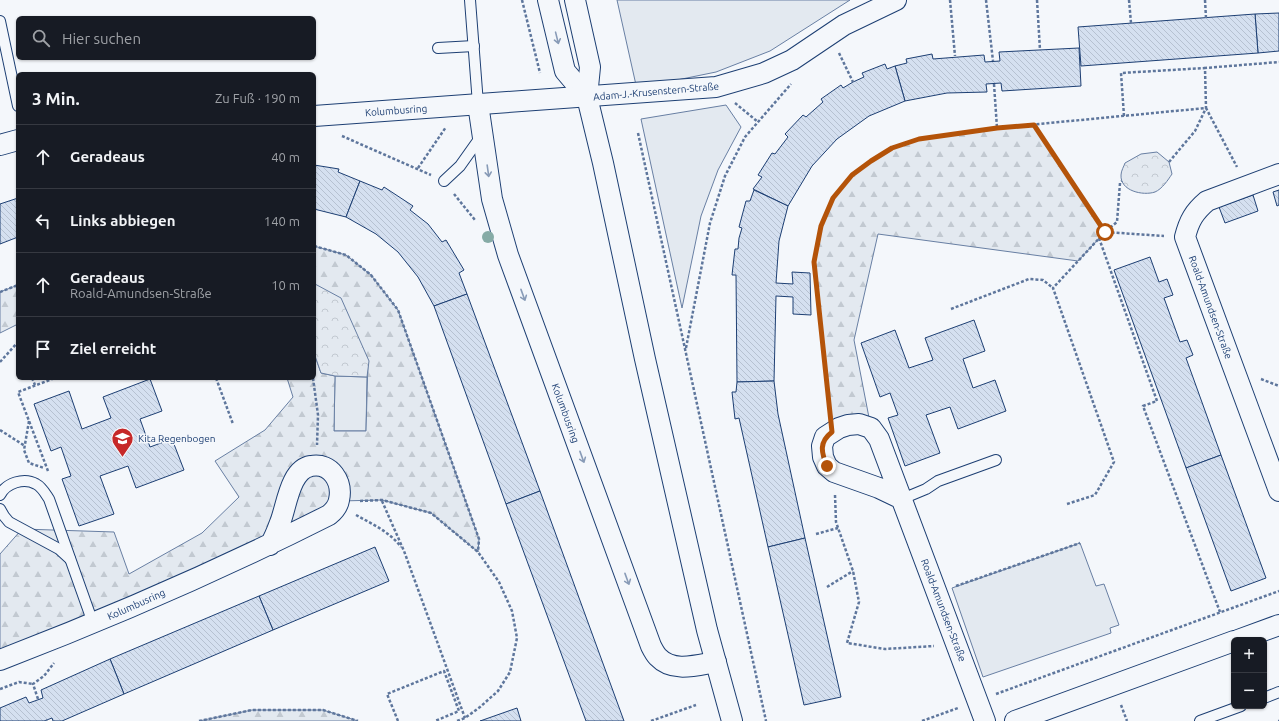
<!DOCTYPE html>
<html lang="de">
<meta charset="utf-8">
<style>
:root{--surface:#171b24;--page:#20242c;--text:#f1f3f6;--muted:#9ea1a6;--line:#363941}
body{margin:0;font-family:Ubuntu,sans-serif;background:var(--page);color:var(--text)}
.controls{position:absolute;right:12px;bottom:12px;display:grid;overflow:hidden;border-radius:6px;box-shadow:0 1px 3px #0004}
.controls button{width:36px;height:36px;display:grid;place-items:center;padding:0;border:0;border-bottom:1px solid var(--line);background:var(--surface);color:var(--text);font:20px sans-serif}
.stop{position:absolute;width:12px;height:12px;margin:-9px;border:3px solid #b45309;border-radius:50%;background:#fff}
.stop.end{background:#b45309;border-color:#fff;box-shadow:0 1px 4px #0008}
.list{margin:0;padding:0;list-style:none}
h2{display:flex;justify-content:space-between;align-items:center;height:52px;margin:0;padding:0 16px;font-size:17px}
h2 small{font-size:13px;font-weight:400;color:var(--muted)}
.list li{display:grid;grid-template-columns:26px 1fr auto;gap:12px;align-items:center;box-sizing:border-box;height:64px;padding:0 16px;border-top:1px solid var(--line)}
.list b{display:block;font-size:15px;white-space:nowrap}
.list p{margin:0;font-size:13px;white-space:nowrap;color:var(--muted)}
.list em{font-size:13px;font-style:normal;color:var(--muted)}
.icon{flex:none;width:22px;height:22px;fill:none;stroke:currentColor;stroke-width:2;stroke-linecap:round;stroke-linejoin:round}
.map{position:relative;flex:none;width:1279px;height:721px;overflow:hidden}
.search{position:absolute;background:var(--surface);box-shadow:0 1px 3px #0004;left:16px;top:16px;width:300px;height:44px;display:flex;align-items:center;gap:10px;box-sizing:border-box;padding:0 14px;border-radius:6px;color:var(--muted);font-size:15px}
.panel{position:absolute;background:var(--surface);box-shadow:0 1px 3px #0004;left:16px;top:72px;width:300px;height:308px;border-radius:6px}
.map>svg:first-child{display:block}
.grass{fill:#e3e9f0;stroke:#687fa3}
.forest{fill:url(#forest-firs);stroke:#687fa3}
.park{fill:url(#park-crowns);stroke:#687fa3}
.building{fill:url(#building-back-hatch);stroke:#1d3f73}
.lines{fill:none;stroke-linecap:round;stroke-linejoin:round}
.service-casing{stroke:#1d3f73;stroke-width:12}
.minor-casing{stroke:#1d3f73;stroke-width:22}
.path{stroke:#5e769c;stroke-width:2.5;stroke-dasharray:3 2;stroke-linecap:butt}
.service{stroke:#f4f7fb;stroke-width:10}
.minor{stroke:#f4f7fb;stroke-width:20}
.tree{fill:#86aba6}
.oneway{stroke:#889bb7}
.route{stroke:#b45309;stroke-width:5}
.labels{text-anchor:middle;stroke-width:3;stroke-linejoin:round;paint-order:stroke}
.street-label{font-size:10px;fill:#1d3f73;stroke:#f4f7fb}
.poi-label{font-size:10px;fill:#1d3f73;stroke:#f4f7fb;text-anchor:start}
</style>
<div class="map">
<svg width="1279" height="721" viewBox="0 0 1279 721">
<defs>
<pattern id="forest-firs" width="22" height="20" patternUnits="userSpaceOnUse"><rect width="22" height="20" fill="#e3e9f0"/><path d="M5 1l3.5 6h-7zM16 11l3.5 6h-7z" fill="#c2c9d1"/></pattern>
<pattern id="park-crowns" width="20" height="18" patternUnits="userSpaceOnUse"><rect width="20" height="18" fill="#e3e9f0"/><path d="M2 6a3 3 0 1 1 6 0M12 15a3 3 0 1 1 6 0" fill="none" stroke="#c2c9d1"/></pattern>
<pattern id="building-back-hatch" width="6" height="6" patternUnits="userSpaceOnUse"><rect width="6" height="6" fill="#d5e0f0"/><path d="M-1 5l2 2M0 0l6 6M5-1l2 2" fill="none" stroke="#b6c1d1"/></pattern>
</defs>
<rect width="100%" height="100%" fill="#f4f7fb"/>
<!-- grass -->
<g class="grass">
<polygon points="617,0 850,0 770,51 716,72 677,80 636,85"/>
<polygon points="726,105 741,127 718,170 701,216 682,308 641,119"/>
<polygon points="335,376 367,377 366,431 334,431"/>
<polygon points="1080,543 1096,586 1104,584 1119,625 1110,628 1111,633 983,677 952,588"/>
</g>
<!-- forest -->
<g class="forest">
<polygon points="1034,125 1105,232 1078,261 878,234 854,340 871,428 832,431 814,262 821,226 833,198 852,175 871,161 892,148 919,139 997,128"/>
<polygon points="314,246 346,255 371,275 398,310 479,539 478,552 431,513 382,500 339,501 0,660 0,554 22,529 114,532 129,574 202,533 239,497 215,461 265,430 293,397 287,378 314,378 314,353 321,373 335,376 334,431 366,431 368,361 315,285 314,286"/>
<polygon points="18,285 18,324 0,333 0,292"/>
<polygon points="252,710 323,710 358,721 199,721"/>
</g>
<!-- park -->
<g class="park">
<path d="M1157,152L1169,162L1172,174C1168,180 1162,189 1155,192C1143,196 1120,191 1121,175C1121,171 1124,166 1125,163L1141,154Z"/>
<polygon points="315,284 341,298 369,361 367,377 335,376 321,373 314,353 314,286"/>
</g>
<!-- building -->
<g class="building">
<polygon points="1279,13 1279,51 1258,53 1255,14"/>
<polygon points="1255,14 1258,53 1081,66 1078,27"/>
<polygon points="1079,48 1081,86 1002,91 1001,83 986,84 987,92 947,93 905,101 895,66 907,63 906,59 932,54 933,59 984,55 985,62 1000,61 999,52"/>
<polygon points="885,64 887,69 895,66 905,101 869,116 837,139 812,166 788,206 753,189 762,177 758,175 772,153 775,154 788,137 785,134 803,115 806,117 823,102 821,99 841,85 843,88 853,82 864,77 862,73"/>
<polygon points="314,165 339,169 338,172 360,181 346,217 314,209"/>
<polygon points="360,181 382,190 384,187 413,206 410,210 428,224 442,242 446,240 464,270 459,273 467,294 434,306 418,277 398,252 376,234 346,217"/>
<polygon points="754,190 788,206 779,241 776,283 793,284 792,272 810,273 811,315 793,314 793,297 776,296 774,381 737,382 736,275 732,275 735,249 738,249 739,238 742,228 739,227 746,201 750,201"/>
<polygon points="1279,190 1279,205 1277,206 1273,192"/>
<polygon points="1253,195 1258,211 1225,223 1219,207"/>
<polygon points="18,198 18,237 0,244 0,204"/>
<polygon points="1150,257 1159,282 1167,279 1173,295 1164,298 1180,342 1187,340 1193,355 1186,358 1221,455 1186,468 1114,270"/>
<polygon points="467,294 540,491 506,504 434,306"/>
<polygon points="974,320 985,351 963,359 973,388 995,380 1006,411 958,429 950,407 926,415 940,453 905,466 888,418 898,415 890,393 880,397 861,343 895,330 909,368 933,360 925,338"/>
<polygon points="150,379 162,411 140,419 150,447 172,439 184,470 136,488 128,466 100,476 114,514 79,526 62,479 71,476 61,447 51,451 34,404 69,391 82,429 111,418 103,397"/>
<polygon points="774,381 778,414 805,538 768,547 739,418 735,419 732,392 736,392 737,382"/>
<polygon points="1221,455 1266,578 1231,591 1186,468"/>
<polygon points="540,491 624,721 586,721 506,504"/>
<polygon points="805,538 841,697 804,705 768,547"/>
<polygon points="375,547 389,581 273,630 259,596"/>
<polygon points="259,596 273,630 124,694 110,659"/>
<polygon points="110,659 124,694 62,721 53,721 52,718 44,721 0,721 0,708 26,697 29,703 43,698 41,690"/>
<polygon points="517,708 521,721 480,721"/>
</g>
<g class="lines">
<defs>
<g id="service">
<polyline points="470,0 478,104"/>
<polyline points="0,21 18,106"/>
<polyline points="438,48 474,46"/>
<polyline points="444,181 460,166 482,135"/>
<path d="M0,495C6,483 24,477 36,484C42,487 45,493 49,499L93,623"/>
<polyline points="902,499 926,489 938,481 996,460"/>
<polyline points="0,509 4,516 9,522 59,549 70,559"/>
<polyline points="1264,698 1279,692"/>
<polyline points="1200,721 1241,706"/>
</g>
<g id="minor">
<polyline points="548,0 565,71 587,97"/>
<polyline points="575,0 590,67 587,97 603,163 645,359 707,630 732,721"/>
<path d="M478,104L492,199L508,255L651,646C653,650 655,654 658,657C673,673 697,665 716,662"/>
<polyline points="314,116 716,87 764,73 792,60 844,25 896,0"/>
<polyline points="0,145 18,140"/>
<path d="M1279,174L1207,201C1194,212 1189,221 1185,237L1279,491"/>
<polyline points="902,499 879,488 834,472 827,466 823,457 822,446 825,437 839,428 848,425 859,424 871,428 879,439 985,721"/>
<polyline points="1238,640 1279,625"/>
<path d="M0,660C112,617 222,569 329,515C334,511 338,506 339,500C343,482 331,462 311,466C291,469 287,503 281,520C278,528 275,537 270,545"/>
<polyline points="1015,721 1234,641"/>
</g>
</defs>
<!-- service casing -->
<use href="#service" class="service-casing"/>
<!-- minor casing -->
<use href="#minor" class="minor-casing"/>
<!-- path -->
<g class="path">
<polyline points="522,0 540,73"/>
<polyline points="950,0 955,56"/>
<polyline points="986,0 993,61"/>
<polyline points="1037,0 1040,50"/>
<polyline points="1129,0 1131,23"/>
<polyline points="1205,0 1206,18"/>
<polyline points="839,53 853,82"/>
<polyline points="994,84 997,128"/>
<polyline points="735,103 758,122"/>
<polyline points="1124,116 1121,73 1205,68"/>
<polyline points="1034,125 1105,232 1164,236"/>
<polyline points="638,133 766,721"/>
<polyline points="342,136 431,175"/>
<polyline points="1169,162 1195,131 1206,108 1205,68 1279,62"/>
<polyline points="418,168 446,127"/>
<polyline points="454,194 475,220"/>
<polyline points="1099,238 1157,401 1143,406 1220,612"/>
<polyline points="314,246 346,255 371,275 398,310 479,539 478,552"/>
<polyline points="0,292 18,285"/>
<polyline points="951,309 1029,279 1043,280 1053,288"/>
<polyline points="686,348 710,223 725,176 745,137 791,84"/>
<polyline points="0,362 18,342"/>
<polyline points="32,378 35,385"/>
<polyline points="216,378 233,424"/>
<polyline points="313,378 318,415 317,445"/>
<polyline points="1261,379 1279,386"/>
<polyline points="830,409 814,262 821,226 833,198 852,175 871,161 892,148 919,139 997,128 1206,108 1237,167"/>
<polyline points="29,421 24,450 29,463 44,468"/>
<polyline points="0,430 25,446"/>
<polyline points="48,471 18,392 55,378"/>
<polyline points="835,495 836,522 853,571 859,602 847,643 885,649 934,646"/>
<polyline points="360,501 382,500 431,513 478,552 499,582 512,611 517,638 510,672 498,691 480,707 465,718 457,721"/>
<polyline points="382,501 404,551 465,718"/>
<polyline points="1067,504 1095,495 1114,462 1053,288 1105,232 1117,222 1120,183 1122,181"/>
<path d="M356,515C372,524 390,532 401,547"/>
<polyline points="816,534 838,528"/>
<polyline points="956,586 1080,543"/>
<polyline points="827,587 853,571"/>
<polyline points="0,689 19,682 33,684"/>
<polyline points="996,694 1279,591"/>
<polyline points="38,699 33,684 44,676 54,663"/>
<polyline points="1121,705 1127,721"/>
<polyline points="46,720 47,721"/>
<polyline points="199,721 252,710 323,710 358,721"/>
<polyline points="398,721 387,694 444,671 459,711 435,721"/>
<polyline points="651,721 696,705"/>
<polyline points="922,721 958,708"/>
<polyline points="1278,721 1279,721"/>
</g>
<!-- service -->
<use href="#service" class="service"/>
<!-- minor -->
<use href="#minor" class="minor"/>
</g>
<!-- trees -->
<circle class="tree" cx="488" cy="237" r="6"/>
<!-- one-way arrows -->
<defs><path id="oneway-shaft" d="M-6 0H5M1.5-3L5.5 0L1.5 3" fill="none" stroke-width="1.6" stroke-linecap="round" stroke-linejoin="round"/></defs>
<g class="oneway">
<use href="#oneway-shaft" transform="translate(557 38) rotate(76)"/>
<use href="#oneway-shaft" transform="translate(488 171) rotate(82)"/>
<use href="#oneway-shaft" transform="translate(523 295) rotate(70)"/>
<use href="#oneway-shaft" transform="translate(582 457) rotate(70)"/>
<use href="#oneway-shaft" transform="translate(627 579) rotate(70)"/>
</g>
<g class="lines">
<!-- route -->
<path class="route" d="M827,466C821,452 819,442 832,432L814,262L821,226L833,198L852,175L871,161L892,148L919,139L997,128L1034,125L1105,232"/>
</g>
<!-- icons -->
<defs>
<symbol id="school-pin" viewBox="-11 -11 22 30"><path d="M0 17L-7.5 6A9.5 9.5 0 1 1 7.5 6Z" fill="#c62828" stroke="#f4f7fb"/><path d="M0-5L7-2L0 1L-7-2ZM-4 1L0 2.5L4 1V4Q0 6-4 4Z" fill="#fff"/></symbol>
</defs>
<g fill-rule="evenodd">
<use href="#school-pin" x="110" y="426" width="25" height="34"/>
</g>
<g class="labels">
<!-- street labels -->
<g class="street-label">
<text transform="translate(656 91) rotate(-5)" y="4">Adam-J.-Krusenstern-Straße</text>
<text transform="translate(396 110) rotate(-4)" y="4">Kolumbusring</text>
<text transform="translate(1211 307) rotate(70)" y="4">Roald-Amundsen-Straße</text>
<text transform="translate(566 413) rotate(70)" y="4">Kolumbusring</text>
<text transform="translate(136 604) rotate(-24)" y="4">Kolumbusring</text>
<text transform="translate(944 610) rotate(69)" y="4">Roald-Amundsen-Straße</text>
</g>
<!-- poi labels -->
<g class="poi-label">
<text x="138" y="442">Kita Regenbogen</text>
</g>
</g>
</svg>
<div class="controls">
<button>+</button>
<button>−</button>
</div>
<div class="stop" style="left:1105px;top:232px"></div>
<div class="stop end" style="left:827px;top:466px"></div>
<div class="search"><svg class="icon" aria-label="search" viewBox="0 0 24 24"><circle cx="10" cy="10" r="6"/><path d="M15 15l6 6"/></svg>Hier suchen</div>
<section class="panel">
<h2>3 Min.<small>Zu Fuß · 190 m</small></h2>
<ul class="list">
<li><svg class="icon" aria-label="ahead" viewBox="0 0 24 24"><path d="M12 20V5M6 11l6-6 6 6"/></svg><div><b>Geradeaus</b></div><em>40 m</em></li>
<li><svg class="icon" aria-label="left" viewBox="0 0 24 24"><path d="M17 20v-9H6M10 6l-5 5 5 5"/></svg><div><b>Links abbiegen</b></div><em>140 m</em></li>
<li><svg class="icon" aria-label="ahead" viewBox="0 0 24 24"><path d="M12 20V5M6 11l6-6 6 6"/></svg><div><b>Geradeaus</b><p>Roald-Amundsen-Straße</p></div><em>10 m</em></li>
<li><svg class="icon" aria-label="arrive" viewBox="0 0 24 24"><path d="M6 21V4h12l-3 4 3 4H6"/></svg><div><b>Ziel erreicht</b></div></li>
</ul>
</section>
</div>
